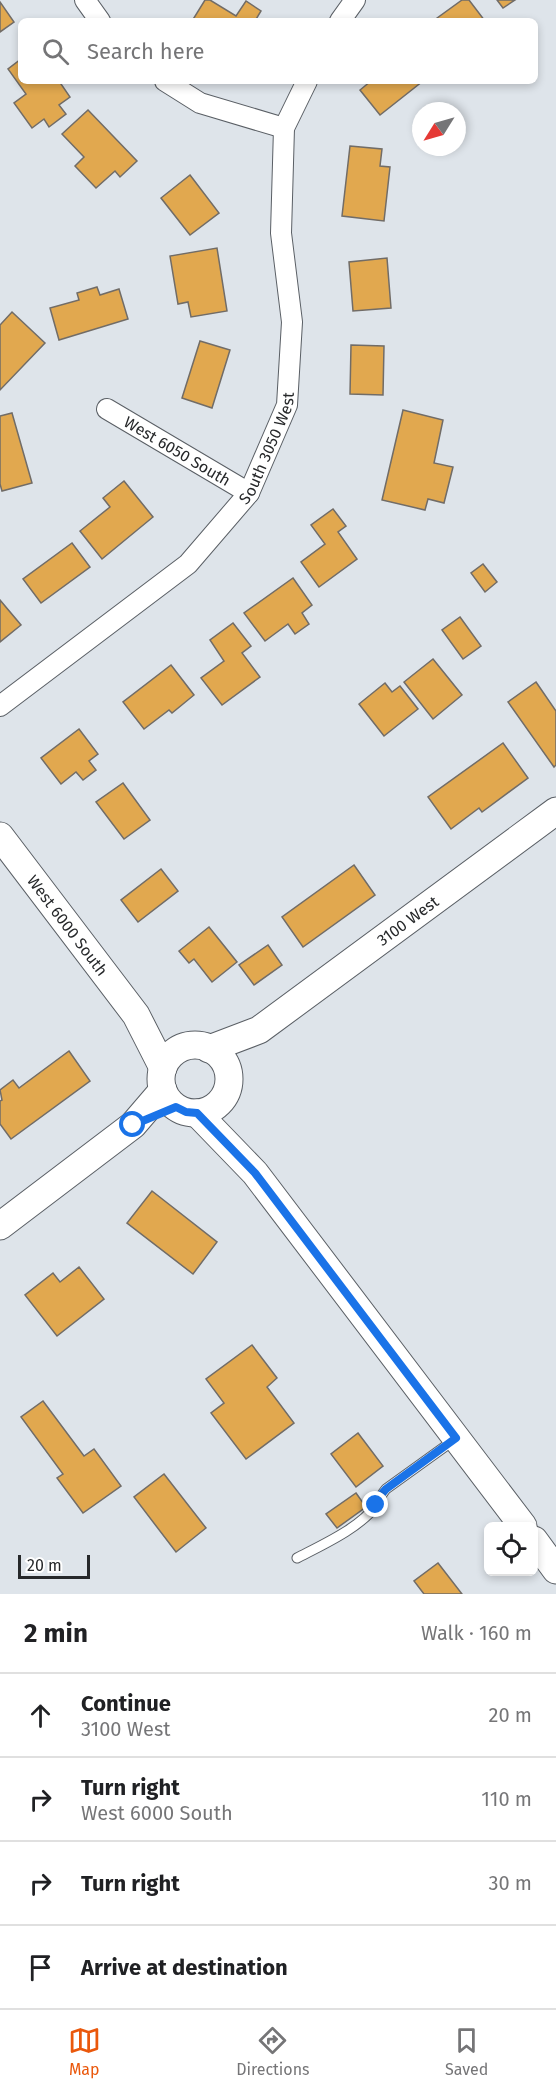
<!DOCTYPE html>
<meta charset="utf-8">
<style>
:root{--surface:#fff;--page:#f2f2f2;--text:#202124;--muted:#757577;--line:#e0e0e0;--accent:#ea580c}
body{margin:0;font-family:"Fira Sans",sans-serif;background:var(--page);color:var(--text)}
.controls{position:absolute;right:18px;bottom:18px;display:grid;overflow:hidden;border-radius:9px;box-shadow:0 3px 9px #0003}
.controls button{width:54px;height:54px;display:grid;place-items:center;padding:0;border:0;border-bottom:2px solid var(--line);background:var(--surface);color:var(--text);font:30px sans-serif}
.compass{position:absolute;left:412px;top:102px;width:54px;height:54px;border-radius:50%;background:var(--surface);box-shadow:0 3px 9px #0003;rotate:233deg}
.scale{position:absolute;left:18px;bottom:15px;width:72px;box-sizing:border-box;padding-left:6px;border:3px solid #26282a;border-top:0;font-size:16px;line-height:21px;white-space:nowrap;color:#26282a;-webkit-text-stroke:4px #fff;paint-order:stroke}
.stop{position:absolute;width:18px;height:18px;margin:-14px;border:4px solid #1a73e8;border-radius:50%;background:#fff}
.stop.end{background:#1a73e8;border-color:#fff;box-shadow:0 2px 6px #0008}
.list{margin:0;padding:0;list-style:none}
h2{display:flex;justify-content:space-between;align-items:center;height:78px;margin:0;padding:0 24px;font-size:26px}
h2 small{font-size:20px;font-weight:400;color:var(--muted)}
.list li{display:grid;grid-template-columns:39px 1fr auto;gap:18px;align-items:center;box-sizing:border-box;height:84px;padding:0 24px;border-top:2px solid var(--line)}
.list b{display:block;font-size:22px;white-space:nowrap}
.list p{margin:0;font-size:20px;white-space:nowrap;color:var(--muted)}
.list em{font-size:20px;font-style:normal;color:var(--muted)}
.icon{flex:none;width:33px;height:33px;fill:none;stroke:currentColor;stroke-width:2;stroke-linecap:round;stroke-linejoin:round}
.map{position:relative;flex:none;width:556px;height:1594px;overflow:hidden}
.search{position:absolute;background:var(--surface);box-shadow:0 3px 9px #0003;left:18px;right:18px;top:18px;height:66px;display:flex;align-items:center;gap:15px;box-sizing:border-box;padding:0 21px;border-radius:9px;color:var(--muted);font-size:22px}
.sheet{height:414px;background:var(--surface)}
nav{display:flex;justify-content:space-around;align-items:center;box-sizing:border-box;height:84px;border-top:2px solid var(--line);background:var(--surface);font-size:16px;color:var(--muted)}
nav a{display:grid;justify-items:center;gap:3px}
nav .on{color:var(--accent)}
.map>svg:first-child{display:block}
.building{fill:#e1a84f;stroke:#716c67;stroke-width:1.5}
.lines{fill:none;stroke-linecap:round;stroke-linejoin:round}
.lane-casing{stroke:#5a5f65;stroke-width:11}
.street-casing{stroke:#5a5f65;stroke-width:22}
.secondary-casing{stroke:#5a5f65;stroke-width:29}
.lane{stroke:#fff;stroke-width:9}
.street{stroke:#fff;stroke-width:20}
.secondary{stroke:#fff;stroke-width:27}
.route{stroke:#1a73e8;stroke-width:8}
.labels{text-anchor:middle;stroke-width:6;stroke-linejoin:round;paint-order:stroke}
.street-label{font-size:16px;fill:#26282a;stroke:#fff}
</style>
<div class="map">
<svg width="556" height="1594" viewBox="0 0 556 1594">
<rect width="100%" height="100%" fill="#dee4ea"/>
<!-- building -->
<g class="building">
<polygon points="205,0 210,0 236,16 246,1 261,11 255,21 192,21"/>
<polygon points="462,0 469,0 485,21 433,21"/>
<polygon points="497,0 515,0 503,8"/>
<polygon points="0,2 14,22 0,32"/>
<polygon points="21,59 21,81 59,81 70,97 59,105 66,114 49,127 44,119 32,128 14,103 26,94 8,69"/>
<polygon points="371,81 423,81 380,115 360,90"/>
<polygon points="88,110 137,161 120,177 115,171 96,188 75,166 84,157 62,134"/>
<polygon points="350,146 382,149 380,166 390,167 384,221 342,216"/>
<polygon points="190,175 219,213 190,235 161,198"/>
<polygon points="217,248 227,311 191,317 188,302 178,304 170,256"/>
<polygon points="387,258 391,308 353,311 349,262"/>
<polygon points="97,287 100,295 119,289 128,319 59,340 50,308 79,300 77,293"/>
<polygon points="12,312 45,343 0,390 0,325"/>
<polygon points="200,341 230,350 212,408 182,398"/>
<polygon points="351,345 384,346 383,395 350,394"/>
<polygon points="403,410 443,420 434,463 453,467 444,503 428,499 425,510 382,500"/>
<polygon points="12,413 32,483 2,491 0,484 0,416"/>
<polygon points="124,481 153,517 102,559 80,531 110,507 103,498"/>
<polygon points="333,509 346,526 338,532 357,559 319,587 301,562 325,544 311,525"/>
<polygon points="72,543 90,567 41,603 23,579"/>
<polygon points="483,564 497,582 485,592 471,573"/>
<polygon points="293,578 312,605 302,613 309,624 295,634 288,624 265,641 244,613"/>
<polygon points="0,600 21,625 0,642"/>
<polygon points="460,617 481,646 463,659 442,630"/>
<polygon points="233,623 251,646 242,653 260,677 222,705 201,678 224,661 210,640"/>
<polygon points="433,659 462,695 433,719 404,682"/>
<polygon points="171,665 194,695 172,713 169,710 144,729 123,702"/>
<polygon points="536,682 556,711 556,765 554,767 508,702"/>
<polygon points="385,683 392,692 400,686 418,709 384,736 359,704"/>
<polygon points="79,729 98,754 89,761 96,770 83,780 76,772 61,784 41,758"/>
<polygon points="503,743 528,778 482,812 479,808 451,829 428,797"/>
<polygon points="123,783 150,820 124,839 96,802"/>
<polygon points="354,865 375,895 303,947 282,917"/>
<polygon points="161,869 178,891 138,922 121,900"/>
<polygon points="209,927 237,962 212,982 194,959 189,963 179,951"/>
<polygon points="268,945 282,965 254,985 239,965"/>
<polygon points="69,1051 90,1081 11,1139 0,1124 0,1101 2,1100 0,1090 13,1080 19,1088"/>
<polygon points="152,1191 217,1242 193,1274 127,1223"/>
<polygon points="79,1267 104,1299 57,1336 25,1295 53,1273 60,1282"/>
<polygon points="252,1345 277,1378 267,1387 294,1423 246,1459 211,1413 224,1403 206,1379"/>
<polygon points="43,1401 84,1456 94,1449 121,1486 83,1513 57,1478 63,1474 21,1417"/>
<polygon points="358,1433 383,1466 356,1487 331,1454"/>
<polygon points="164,1474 206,1528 176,1552 134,1497"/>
<polygon points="356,1493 366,1507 337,1528 326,1514"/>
<polygon points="438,1563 462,1594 424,1594 414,1581"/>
</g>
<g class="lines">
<defs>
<path id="lane" d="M297,1558C320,1546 362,1527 376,1505C379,1499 381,1495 386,1489L454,1440"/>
<g id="street">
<polyline points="85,0 100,21"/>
<polyline points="340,21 355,0"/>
<polyline points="165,81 200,103 284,128"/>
<path id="s1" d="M107,409L249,493"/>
<path id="s2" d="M0,706L188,564L249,493L287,405L292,322L281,233L284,128L307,81"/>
</g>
<g id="secondary">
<path id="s3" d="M0,836L136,1015L163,1068"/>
<circle cx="195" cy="1079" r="34"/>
<path id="s4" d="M209,1049L259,1030L556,811"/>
<polyline points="197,1113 255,1173 523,1526"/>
<polyline points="0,1226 133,1125 163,1090"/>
<polyline points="534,1540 556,1570"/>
</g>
</defs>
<!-- lane casing -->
<use href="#lane" class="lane-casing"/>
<!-- street casing -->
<use href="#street" class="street-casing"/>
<!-- secondary casing -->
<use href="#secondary" class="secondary-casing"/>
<!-- lane -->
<use href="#lane" class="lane"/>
<!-- street -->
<use href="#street" class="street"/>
<!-- secondary -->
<use href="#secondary" class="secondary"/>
</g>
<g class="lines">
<!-- route -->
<polyline class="route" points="133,1125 176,1107 186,1112 197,1113 255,1173 456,1438 386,1489 379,1497 376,1505"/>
</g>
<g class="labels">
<!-- street labels -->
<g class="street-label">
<text dy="6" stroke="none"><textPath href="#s2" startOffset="378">South 3050 West</textPath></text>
<text dy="6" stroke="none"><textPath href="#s1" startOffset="82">West 6050 South</textPath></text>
<text dy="6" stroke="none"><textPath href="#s4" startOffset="238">3100 West</textPath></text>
<text dy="6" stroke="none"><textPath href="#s3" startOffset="112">West 6000 South</textPath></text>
</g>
</g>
</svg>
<div class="controls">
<button><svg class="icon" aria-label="locate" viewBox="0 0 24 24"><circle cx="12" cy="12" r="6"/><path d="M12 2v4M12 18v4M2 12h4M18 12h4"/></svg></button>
</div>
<svg class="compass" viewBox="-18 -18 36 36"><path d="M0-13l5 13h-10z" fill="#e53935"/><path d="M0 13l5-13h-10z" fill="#757577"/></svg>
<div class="scale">20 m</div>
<div class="stop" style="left:133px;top:1125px"></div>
<div class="stop end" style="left:376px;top:1505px"></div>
<div class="search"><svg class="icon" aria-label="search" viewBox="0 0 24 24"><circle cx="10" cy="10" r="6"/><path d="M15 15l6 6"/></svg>Search here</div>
</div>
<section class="sheet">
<h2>2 min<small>Walk · 160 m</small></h2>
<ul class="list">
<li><svg class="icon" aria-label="ahead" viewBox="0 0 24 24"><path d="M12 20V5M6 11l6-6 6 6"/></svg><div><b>Continue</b><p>3100 West</p></div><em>20 m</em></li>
<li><svg class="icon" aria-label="right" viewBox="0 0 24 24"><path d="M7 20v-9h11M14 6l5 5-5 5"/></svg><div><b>Turn right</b><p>West 6000 South</p></div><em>110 m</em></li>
<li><svg class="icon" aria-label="right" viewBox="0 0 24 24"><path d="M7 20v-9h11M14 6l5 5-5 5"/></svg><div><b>Turn right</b></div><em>30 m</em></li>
<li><svg class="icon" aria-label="arrive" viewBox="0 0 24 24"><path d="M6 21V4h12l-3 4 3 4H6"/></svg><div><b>Arrive at destination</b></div></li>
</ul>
</section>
<nav>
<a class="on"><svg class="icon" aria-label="map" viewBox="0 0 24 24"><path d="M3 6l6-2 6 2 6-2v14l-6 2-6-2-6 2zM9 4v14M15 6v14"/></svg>Map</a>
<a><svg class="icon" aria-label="directions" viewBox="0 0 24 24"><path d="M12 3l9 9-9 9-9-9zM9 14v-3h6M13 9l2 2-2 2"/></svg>Directions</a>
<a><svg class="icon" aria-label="saved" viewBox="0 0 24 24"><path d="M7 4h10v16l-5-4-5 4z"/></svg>Saved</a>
</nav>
